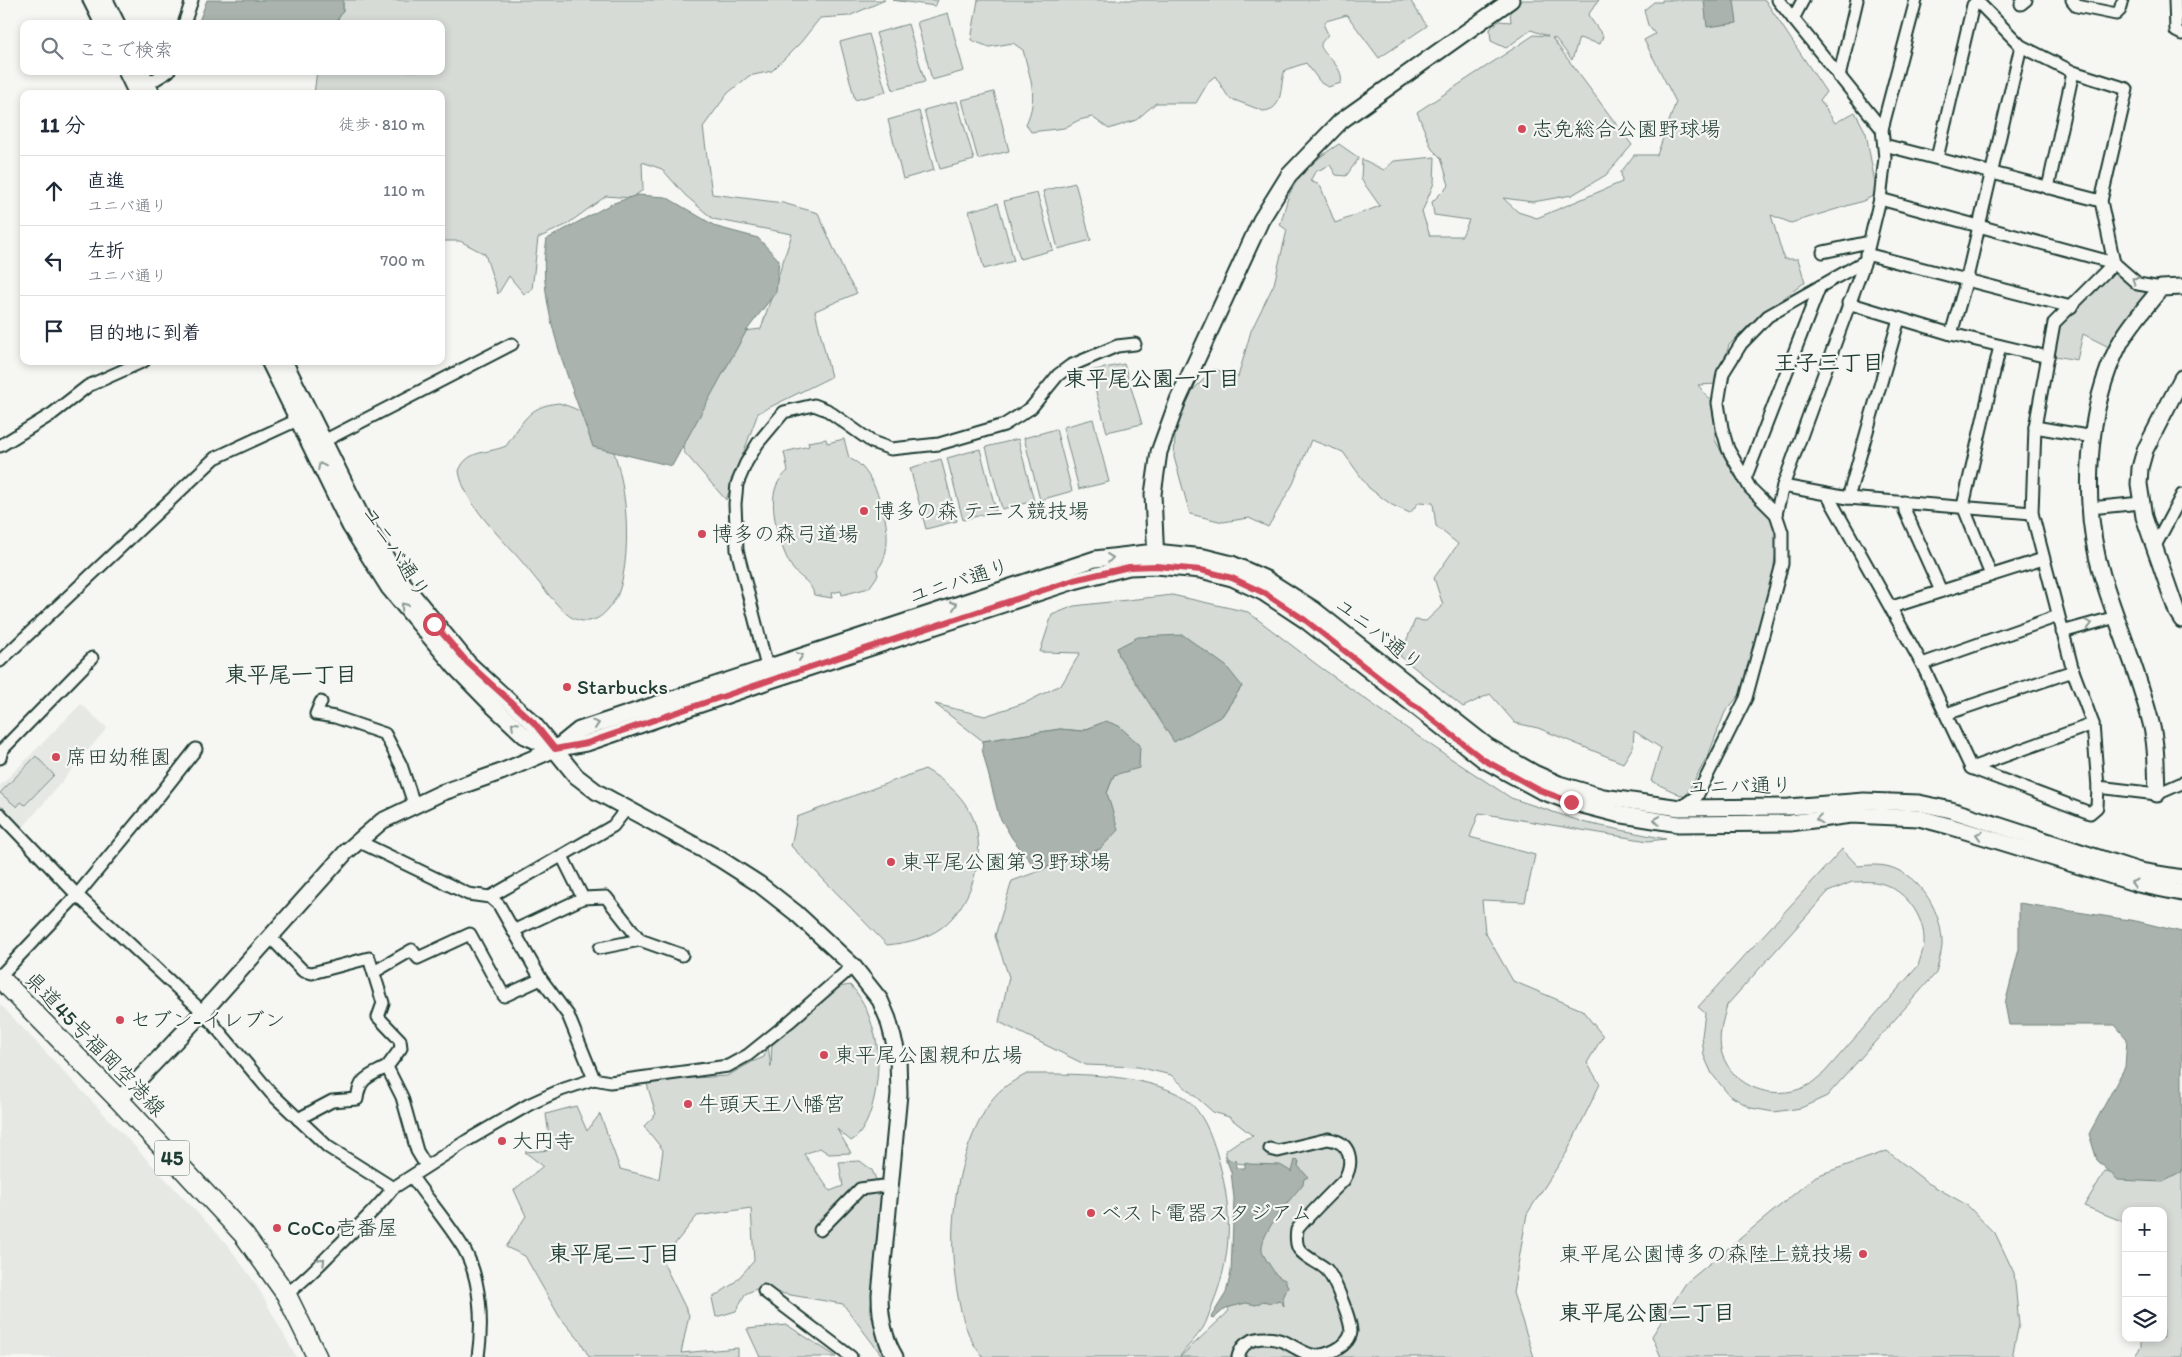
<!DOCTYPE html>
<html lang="ja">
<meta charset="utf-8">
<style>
:root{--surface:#fff;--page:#f2f2f3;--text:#1f2937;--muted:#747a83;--line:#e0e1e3}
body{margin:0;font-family:Itim,"Klee One",sans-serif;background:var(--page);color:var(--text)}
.controls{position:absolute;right:15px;bottom:15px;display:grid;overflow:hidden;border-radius:10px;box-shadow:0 2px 8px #0003}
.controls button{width:45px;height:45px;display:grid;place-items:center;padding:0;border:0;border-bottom:1px solid var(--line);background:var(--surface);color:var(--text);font:25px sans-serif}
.stop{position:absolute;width:15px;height:15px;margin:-11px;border:4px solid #d1495b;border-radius:50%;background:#fff}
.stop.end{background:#d1495b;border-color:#fff;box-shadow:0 1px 5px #0008}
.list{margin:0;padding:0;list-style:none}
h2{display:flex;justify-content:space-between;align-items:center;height:65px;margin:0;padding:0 20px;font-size:21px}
h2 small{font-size:16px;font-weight:400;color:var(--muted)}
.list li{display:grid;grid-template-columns:32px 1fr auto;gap:15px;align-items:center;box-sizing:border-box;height:70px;padding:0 20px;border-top:1px solid var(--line)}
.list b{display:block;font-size:19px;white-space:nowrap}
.list p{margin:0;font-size:16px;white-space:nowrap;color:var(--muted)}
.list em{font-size:16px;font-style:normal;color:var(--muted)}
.icon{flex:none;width:28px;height:28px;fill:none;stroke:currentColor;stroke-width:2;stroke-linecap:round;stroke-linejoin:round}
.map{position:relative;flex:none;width:2182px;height:1357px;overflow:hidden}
.search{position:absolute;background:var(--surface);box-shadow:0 2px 8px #0003;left:20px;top:20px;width:425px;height:55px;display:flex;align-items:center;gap:12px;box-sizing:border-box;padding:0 18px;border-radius:10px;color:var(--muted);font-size:19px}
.panel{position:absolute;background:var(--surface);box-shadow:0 2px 8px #0003;left:20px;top:90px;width:425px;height:275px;border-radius:10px}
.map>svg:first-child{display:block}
.built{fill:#e6e8e4}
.green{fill:#d6dbd6;stroke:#7a8c85;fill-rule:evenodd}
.water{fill:#aab3ae;stroke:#72847d}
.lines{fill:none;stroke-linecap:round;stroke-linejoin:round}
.minor-casing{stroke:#1f3d34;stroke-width:15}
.tertiary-casing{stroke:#1f3d34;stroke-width:19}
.primary-casing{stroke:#1f3d34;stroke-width:22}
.minor{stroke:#f6f6f2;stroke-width:11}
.tertiary{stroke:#f6f6f2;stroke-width:15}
.primary{stroke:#f6f6f2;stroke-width:19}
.oneway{stroke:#8a9a93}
.route{stroke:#d1495b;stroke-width:6}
.poi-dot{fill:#d1495b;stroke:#f6f6f2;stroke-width:2}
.labels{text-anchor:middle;stroke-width:4.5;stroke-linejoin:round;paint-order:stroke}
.shield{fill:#f6f6f2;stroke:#60746d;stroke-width:1}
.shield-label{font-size:20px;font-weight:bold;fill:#1f3d34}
.poi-label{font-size:21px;fill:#1f3d34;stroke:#f6f6f2;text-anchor:start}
.street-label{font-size:21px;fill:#1f3d34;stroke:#f6f6f2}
.neighbourhood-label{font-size:22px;font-weight:bold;fill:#1f3d34;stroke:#f6f6f2}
</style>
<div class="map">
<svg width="2182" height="1357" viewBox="0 0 2182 1357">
<rect width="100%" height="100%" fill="#f6f6f2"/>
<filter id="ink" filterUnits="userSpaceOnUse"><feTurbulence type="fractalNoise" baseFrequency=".02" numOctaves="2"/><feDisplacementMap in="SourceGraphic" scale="10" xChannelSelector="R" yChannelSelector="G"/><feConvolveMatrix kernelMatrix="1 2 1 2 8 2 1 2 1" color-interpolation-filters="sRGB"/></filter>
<g filter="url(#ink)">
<!-- built -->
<g class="built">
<polygon points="81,704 107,728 21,830 0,808 0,786"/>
<polygon points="0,1004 226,1243 256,1284 296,1357 0,1357"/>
</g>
<!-- green -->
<g class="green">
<polygon points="343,0 885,0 849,16 820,18 801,42 772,71 749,76 728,93 703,127 712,194 783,203 818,213 845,274 857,293 815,311 831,377 758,413 726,500 684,452 671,389 703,336 761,329 792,234 713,219 685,195 662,169 642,162 643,190 631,198 606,196 566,225 538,238 532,289 524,294 509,276 498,294 485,254 460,241 441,241 441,94 314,94 317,71 441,71 441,24 335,24 343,11"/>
<polygon points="892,0 938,0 935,6"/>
<path d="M978,0H1410L1427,26L1379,58L1347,15L1326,21L1324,26L1328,34C1326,38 1322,41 1321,44C1319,53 1345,65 1341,83L1328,87L1321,83L1306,63L1285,70C1279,85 1285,110 1263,111L1229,98L1215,76L1209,81L1196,103H1156L1136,120L1109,129L1092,117L1079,120L1064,128L1031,132L1026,124C1039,97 1030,78 1023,50L1013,43L989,47L971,40Z"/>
<path d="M1522,0H1599L1588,15L1603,36L1600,44L1579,38L1572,60L1556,39L1552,38L1632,145L1606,175L1572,195L1533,202L1503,198L1518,212L1537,218L1622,182L1621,172L1634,155H1657L1676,102L1644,40L1655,34L1648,25L1644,10L1654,2H1662V0H1765L1826,92L1820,100L1835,123L1855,112L1866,133L1877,194L1863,201L1791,223L1771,215L1784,259H1798L1805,282L1751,323L1729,345L1717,384L1698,385L1715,406V440L1735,477L1766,496L1779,536L1774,564V585L1742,692L1725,712L1708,756L1685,797L1651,781L1661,748L1634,731L1633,747L1623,763L1538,728L1515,723L1490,694L1463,707L1400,656L1415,620L1426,621L1443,605L1434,578L1458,544L1436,526L1433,503L1419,502L1410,513L1392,505L1369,488L1343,452L1311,440L1293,484L1268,527L1249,518L1223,522L1190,514L1174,457L1175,435L1179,419L1192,391L1214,369L1238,377L1251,331L1274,284L1287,230L1280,225C1284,214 1286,200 1291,191C1301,171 1320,156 1339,144L1359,158L1346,176L1336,175L1330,165L1315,172L1310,181L1320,185L1335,223L1380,206L1361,179L1362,159L1384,170L1394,161L1435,157L1434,183L1422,212L1430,236H1462L1469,220L1434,215L1432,202L1449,185L1441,158L1432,149L1417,112L1534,35L1548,36L1531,30L1506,48L1491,41L1490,29L1499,21L1511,22L1510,11Z"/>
<polygon points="948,13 964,71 932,80 917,22"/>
<polygon points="908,24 925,82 893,90 876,33"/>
<polygon points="869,34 886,92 855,100 840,42"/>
<polygon points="994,92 1009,151 978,159 962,100"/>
<polygon points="957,101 974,160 940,169 924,110"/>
<polygon points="919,111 934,170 903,179 888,120"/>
<polygon points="1075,183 1091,240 1058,249 1043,191"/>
<polygon points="1037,193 1053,250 1020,259 1004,201"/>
<polygon points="998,203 1014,261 984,269 969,211"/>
<polygon points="2114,268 2151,292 2113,349 2083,334 2077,360 2055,356 2059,328 2064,321"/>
<polygon points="1124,364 1142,424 1107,432 1090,371"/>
<path d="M559,403C572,407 587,413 596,422C628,452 634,554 618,594C616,599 611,605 608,609C599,621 585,625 571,617C560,611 533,575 523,563C502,538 464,504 459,471C467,449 488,454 506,446C523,423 527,406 559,403Z"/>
<polygon points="1093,419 1109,482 1079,489 1063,427"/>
<polygon points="1056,429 1072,491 1040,500 1024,438"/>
<path d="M826,439L827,443L844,439L849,458C854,461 859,463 862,467C881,488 899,547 877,570L878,575L869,588L842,595L841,591L831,593L832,598L814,595C812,582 801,579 793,569C781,551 769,511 775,490C777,482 782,476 788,471L784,452L809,446L808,442Z"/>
<polygon points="1018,439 1034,501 1002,509 986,447"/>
<polygon points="980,449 996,511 963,520 947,458"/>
<polygon points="941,459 957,521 926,529 910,468"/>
<path d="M1172,595L1248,612L1320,667L1429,744L1511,798L1586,823L1666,839L1648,841L1479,813L1470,837L1535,855L1525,902L1482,900L1485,932L1513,981L1582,1010L1603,1036L1587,1063L1600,1084L1567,1152L1527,1214L1513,1293L1534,1357H1180L1227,1313L1230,1301L1259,1257L1274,1167L1226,1162V1150L1239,1141L1253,1136L1229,1117L1213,1112L1171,1075L1138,1067L1086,1065L999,1022L1009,977L995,936L1012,881L1100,849L1107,793L1114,775L1106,721L1082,731L1060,729L983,741L935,704L985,716L1027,702L1062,684L1080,653L1040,652L1052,615L1074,606ZM1242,686L1222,716L1209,722Z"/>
<polygon points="36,756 54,775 25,805 21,802 17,807 0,793"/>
<path d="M925,769C942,779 959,792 969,810C990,845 974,904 941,928C926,939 905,943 887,945L791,846L797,817Z"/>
<path d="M1842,849L1858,866C1869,865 1879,864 1890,867C1922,877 1943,914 1942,946C1941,955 1938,965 1936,973L1827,1096L1801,1108L1774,1112L1751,1108L1729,1095L1712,1074L1704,1056L1702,1036L1705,1013L1698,1007ZM1852,882C1860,882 1868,881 1875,882C1903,886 1926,916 1924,944C1923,951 1920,959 1918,966L1824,1073C1818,1077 1812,1084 1805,1087C1773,1101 1734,1088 1722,1054C1717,1038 1723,1020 1727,1005L1828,892Z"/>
<path d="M850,985C864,998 872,1022 876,1040C882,1065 875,1128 851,1141L837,1129L851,1153L829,1154L820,1148L804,1154L830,1191L843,1186L839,1162L860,1161L872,1170L884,1198L883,1209L879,1222L880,1252L870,1311L883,1357L843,1304L756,1289L745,1294L736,1311L716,1317L712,1298L733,1284L754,1261L751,1208L697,1216L662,1260L689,1315L681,1353L738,1348V1357H589L581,1342L559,1316L525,1256L506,1247L526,1216L514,1190L543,1166L525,1152L551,1150L546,1114L576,1106L587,1131L600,1114L620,1169L659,1179L663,1150L644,1126L656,1114L646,1081L727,1076L752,1062L764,1057L768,1045L771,1067L772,1041L834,988Z"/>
<path d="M1027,1074C1075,1074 1132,1073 1176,1093C1199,1104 1209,1129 1216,1151C1232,1205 1234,1250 1213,1303C1210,1311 1207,1321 1203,1328C1196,1338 1187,1347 1179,1357H983C967,1339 961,1315 957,1291C946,1228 955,1156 991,1101C1000,1088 1013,1081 1027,1074Z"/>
<polygon points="1887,1151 1928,1183 1967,1205 1996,1235 2014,1273 2019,1324 2012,1357 1661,1357 1652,1336 1686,1283 1816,1176"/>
<polygon points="2182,1168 2182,1357 2134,1357 2141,1347 2141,1338 2163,1338 2163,1211 2126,1211 2126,1226 2124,1222 2084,1206 2105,1171 2147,1176"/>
<polygon points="787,1325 834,1355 836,1357 760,1357 747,1329"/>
</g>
<!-- water -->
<g class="water">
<polygon points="207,0 343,0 343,11 335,24 198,24"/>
<polygon points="1704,0 1734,0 1737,23 1707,27"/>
<path d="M637,195L666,197L717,227L758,238L779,260L776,292L747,330L672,466L593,447C572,385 534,304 547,239L611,204Z"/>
<polygon points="1183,635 1226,666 1242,686 1222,716 1174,742 1119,656 1117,648 1138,637"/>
<polygon points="1106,721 1119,726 1140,745 1139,768 1114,775 1107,793 1118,830 1100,849 1037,870 1012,838 999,816 982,749 983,741 1060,729 1082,731"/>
<polygon points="2019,903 2136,921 2182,932 2182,1172 2163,1182 2118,1180 2097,1160 2089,1134 2125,1067 2127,1039 2115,1025 2009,1025 2005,1004 2019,949"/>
<path d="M1225,1156L1230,1160L1236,1161V1168H1245V1162L1249,1164L1280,1165L1292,1172L1295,1160L1299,1161L1298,1166L1308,1177L1304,1179L1303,1184C1291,1199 1264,1228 1262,1247C1261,1253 1266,1259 1269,1264C1275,1273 1276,1276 1285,1280L1288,1287L1283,1298L1284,1306L1279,1300L1271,1303L1263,1301L1256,1305L1246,1303L1226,1308L1213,1319L1211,1317L1226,1293L1231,1272L1234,1198L1231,1172Z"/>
</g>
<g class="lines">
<defs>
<g id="minor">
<polyline points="1778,0 1882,129"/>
<polyline points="1976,0 2021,46 2073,72 2127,89 2101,201 2114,263"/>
<polyline points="2072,0 2077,6 2116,14 2120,10 2122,3"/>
<polyline points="2175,0 2176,31 2182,34"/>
<polyline points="2021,4 2026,0"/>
<polyline points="1793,19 1803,0"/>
<polyline points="184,24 192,0"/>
<polyline points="1839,77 1857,0"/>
<polyline points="141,88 169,71"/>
<polyline points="1884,145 2101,201"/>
<polyline points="1937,158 1973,5 1978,1"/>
<polyline points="2048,188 2073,72"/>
<polyline points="1880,199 2114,263 2138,284 2161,288"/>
<polyline points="1823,252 1869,242"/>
<polyline points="1866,254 2071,307"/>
<polyline points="2114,263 2054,323 2035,427 2032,513 2073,671 2093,724 2098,787 2157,794 2182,783"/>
<polyline points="1848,303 1951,334 2048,357"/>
<polyline points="1951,334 1966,282 2021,46"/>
<polyline points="2035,427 2093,437"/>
<polyline points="318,444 512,344"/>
<polyline points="0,446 52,414 88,386 144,361"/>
<polyline points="1745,479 1820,286"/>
<polyline points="1783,486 1848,498 2032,513"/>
<polyline points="1828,496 1922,664 1971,768 2093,724"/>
<polyline points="1848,498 1899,319"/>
<polyline points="1904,502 1905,511 1941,591"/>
<polyline points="2090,508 2141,503"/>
<polyline points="1776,514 1750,488 1728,449 1722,428 1718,403 1723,373 1741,344 1768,316 1865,261"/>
<polyline points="2155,546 2182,495"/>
<polyline points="1991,575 1963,506 2000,346"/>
<polyline points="1892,607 2043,559"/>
<polyline points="2062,632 2116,617"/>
<polyline points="0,661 215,458 304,417"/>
<polyline points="1922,664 2058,616"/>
<polyline points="767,667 737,550 735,504 737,484 746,463 758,443 784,412 814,405 827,410 872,442 891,449 939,444 1004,425 1031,408 1058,375 1070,366 1117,346 1135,344"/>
<polyline points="321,702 316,714 335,717 385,734 401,765 414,804"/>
<polyline points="1946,714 2073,671"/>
<polyline points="0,758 2,750 92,658"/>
<polyline points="1971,768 2090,813 2097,807 2098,787"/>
<polyline points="1680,808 1697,796 1746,698 1782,564 1782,532 1776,514 1783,486 1865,261 1880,199 1885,158 1882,129 1916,0"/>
<polyline points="0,814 77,895 203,1012 271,1093 328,1147 393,1188"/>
<polyline points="358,841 468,894 490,897 499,905 541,979 568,1015 594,1079"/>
<polyline points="490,897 613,826 627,808"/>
<polyline points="583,898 606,897 640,940 682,955"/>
<polyline points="513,931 583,898 562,856"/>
<polyline points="270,937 303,971 312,973 369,958 383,1003 378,1017 400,1040 401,1048 387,1067 402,1097 417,1151 426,1166"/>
<polyline points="600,948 640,940"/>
<polyline points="374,972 412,950 418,958 470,934 504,996 541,979"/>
<polyline points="0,976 77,895 159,796 196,749"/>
<path d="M298,1119L332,1101L357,1099C360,1077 368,1077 387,1067"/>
<path d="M412,1177C429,1201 449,1224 464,1249C481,1279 483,1323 478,1357"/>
<polyline points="820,1230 860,1189 891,1185"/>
<polyline points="764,1291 851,1357"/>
<path d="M286,1294C305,1281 321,1263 337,1247C356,1228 377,1209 393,1188L468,1140L530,1104L561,1090L594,1079L610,1082L728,1066L748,1055L789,1022L853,966"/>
<path d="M1238,1357C1243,1336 1266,1335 1285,1342C1293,1346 1303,1353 1312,1355C1323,1357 1339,1350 1346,1342C1348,1340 1351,1335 1351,1332C1351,1320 1334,1277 1326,1269C1318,1262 1305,1258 1299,1249C1296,1245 1296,1235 1297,1230C1300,1224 1336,1188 1344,1180C1354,1163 1352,1142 1328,1139L1278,1151L1270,1149"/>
</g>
<g id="tertiary">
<polyline points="91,0 103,24"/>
<polyline points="105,0 117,24"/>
<polyline points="126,71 137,94"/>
<polyline points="141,71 152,94"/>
<polyline points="269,361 350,526 389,588 455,667 492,705 525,736 552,748"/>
<path d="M284,361L363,520L398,577L468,663L533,723L576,776L597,792L720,859L759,884L796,913L853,966L880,1000L888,1019L898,1056L899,1094L880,1295C880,1317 883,1337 895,1357"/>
<polyline points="2182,378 2145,450 2140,468 2139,484 2144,517 2177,612 2182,620"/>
<polyline points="1156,562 1153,494 1159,452 1178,400 1261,220 1289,175 1341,121 1511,0"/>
<polyline points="558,747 579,730 1065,569 1095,559 1155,552 1204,557 1232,564 1266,579 1313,609 1487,746 1534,773 1559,784 1603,797 1680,808 1789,807 1864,801 1919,803 1951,810 2139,871 2182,878"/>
<path d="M2157,794C2156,771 2157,746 2151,723C2139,674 2117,624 2102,575C2081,505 2086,408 2120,343C2131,323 2148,305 2161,288L2182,287"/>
<polyline points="119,1100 203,1012 346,852 382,821 441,793 501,772 555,749 587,743 771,680 1074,581 1129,567 1156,566 1201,570 1232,578 1264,593 1305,620 1484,760 1539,790 1571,802 1617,814 1679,824 1790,823 1851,815 1919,818 1949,826 2138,884 2182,893"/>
</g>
<polyline id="primary" points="0,978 119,1100 244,1235 286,1294 317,1357"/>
</defs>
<!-- minor casing -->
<use href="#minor" class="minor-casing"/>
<!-- tertiary casing -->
<use href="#tertiary" class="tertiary-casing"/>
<!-- primary casing -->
<use href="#primary" class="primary-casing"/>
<!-- minor -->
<use href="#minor" class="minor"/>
<!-- tertiary -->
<use href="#tertiary" class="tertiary"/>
<!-- primary -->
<use href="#primary" class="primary"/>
</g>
<!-- one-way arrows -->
<defs><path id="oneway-chevron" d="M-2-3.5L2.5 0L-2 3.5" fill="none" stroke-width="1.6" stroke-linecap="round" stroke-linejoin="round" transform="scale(1.25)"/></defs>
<g class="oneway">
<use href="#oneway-chevron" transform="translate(2135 280) rotate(-146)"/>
<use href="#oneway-chevron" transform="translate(321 466) rotate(-116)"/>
<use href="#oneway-chevron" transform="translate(1110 558) rotate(-7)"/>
<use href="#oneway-chevron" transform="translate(954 605) rotate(-18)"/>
<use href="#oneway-chevron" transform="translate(404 606) rotate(-129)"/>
<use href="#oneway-chevron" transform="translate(2089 624) rotate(-15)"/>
<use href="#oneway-chevron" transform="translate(800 656) rotate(-18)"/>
<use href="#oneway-chevron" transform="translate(596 724) rotate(-18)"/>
<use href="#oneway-chevron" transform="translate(514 725) rotate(-137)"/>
<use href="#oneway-chevron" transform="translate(1819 819) rotate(173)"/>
<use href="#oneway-chevron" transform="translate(1657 820) rotate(-171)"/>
<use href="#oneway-chevron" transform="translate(1979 835) rotate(-163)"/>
<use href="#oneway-chevron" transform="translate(2134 883) rotate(-164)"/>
<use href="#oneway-chevron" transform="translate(322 1261) rotate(-45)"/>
</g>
</g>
<g class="lines" filter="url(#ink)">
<!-- route -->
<polyline class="route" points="434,624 468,663 534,723 555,749 587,743 771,680 1074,580 1129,567 1156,566 1201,570 1232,578 1264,593 1305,620 1484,760 1539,790 1571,802"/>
</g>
<!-- markers -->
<g class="poi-dot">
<circle cx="1522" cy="129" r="5"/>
<circle cx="864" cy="511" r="5"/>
<circle cx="702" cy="534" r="5"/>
<circle cx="567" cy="687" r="5"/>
<circle cx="56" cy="757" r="5"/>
<circle cx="891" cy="862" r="5"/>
<circle cx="120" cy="1020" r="5"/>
<circle cx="824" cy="1055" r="5"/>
<circle cx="688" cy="1104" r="5"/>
<circle cx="502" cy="1141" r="5"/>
<circle cx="1091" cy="1213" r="5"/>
<circle cx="277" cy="1228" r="5"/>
<circle cx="1863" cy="1254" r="5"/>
</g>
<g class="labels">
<!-- shield labels -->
<rect class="shield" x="154.5" y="1140.5" width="35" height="35" rx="4"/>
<g class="shield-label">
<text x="172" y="1165">45</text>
</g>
<!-- poi labels -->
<g class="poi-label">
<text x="1532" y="136">志免総合公園野球場</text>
<text x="874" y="518">博多の森 テニス競技場</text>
<text x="712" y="541">博多の森弓道場</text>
<text x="577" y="694">Starbucks</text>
<text x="66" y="764">席田幼稚園</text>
<text x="901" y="869">東平尾公園第３野球場</text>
<text x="130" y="1027">セブン-イレブン</text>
<text x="834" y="1062">東平尾公園親和広場</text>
<text x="698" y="1111">牛頭天王八幡宮</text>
<text x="512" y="1148">大円寺</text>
<text x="1101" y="1220">ベスト電器スタジアム</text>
<text x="287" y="1235">CoCo壱番屋</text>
<text x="1853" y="1261" text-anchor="end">東平尾公園博多の森陸上競技場</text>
</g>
<!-- street labels -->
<g class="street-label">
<text transform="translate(396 552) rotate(57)" y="7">ユニバ通り</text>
<text transform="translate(959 581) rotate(-18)" y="7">ユニバ通り</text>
<text transform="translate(1379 634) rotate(38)" y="7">ユニバ通り</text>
<text transform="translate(1740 786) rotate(-1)" y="7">ユニバ通り</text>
<text transform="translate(95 1044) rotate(46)" y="7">県道45号福岡空港線</text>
</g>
<!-- neighbourhood labels -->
<g class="neighbourhood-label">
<text x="1829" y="370">王子三丁目</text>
<text x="1152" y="386">東平尾公園一丁目</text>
<text x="291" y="682">東平尾一丁目</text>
<text x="614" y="1261">東平尾二丁目</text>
<text x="1647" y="1320">東平尾公園二丁目</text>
</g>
</g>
</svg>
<div class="controls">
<button>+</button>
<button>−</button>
<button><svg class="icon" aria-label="layers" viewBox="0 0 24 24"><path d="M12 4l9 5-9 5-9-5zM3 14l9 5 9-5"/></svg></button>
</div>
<div class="stop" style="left:434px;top:624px"></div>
<div class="stop end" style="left:1571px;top:802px"></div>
<div class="search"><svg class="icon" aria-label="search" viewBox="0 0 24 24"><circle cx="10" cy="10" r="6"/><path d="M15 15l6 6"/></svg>ここで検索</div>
<section class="panel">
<h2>11 分<small>徒歩 · 810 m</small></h2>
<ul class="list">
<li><svg class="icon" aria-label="ahead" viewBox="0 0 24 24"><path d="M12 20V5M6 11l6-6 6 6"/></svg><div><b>直進</b><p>ユニバ通り</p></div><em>110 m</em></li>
<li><svg class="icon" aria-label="left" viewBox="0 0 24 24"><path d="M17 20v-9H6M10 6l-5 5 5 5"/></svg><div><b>左折</b><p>ユニバ通り</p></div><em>700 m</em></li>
<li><svg class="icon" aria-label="arrive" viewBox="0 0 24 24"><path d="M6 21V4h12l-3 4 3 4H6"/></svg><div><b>目的地に到着</b></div></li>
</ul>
</section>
</div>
